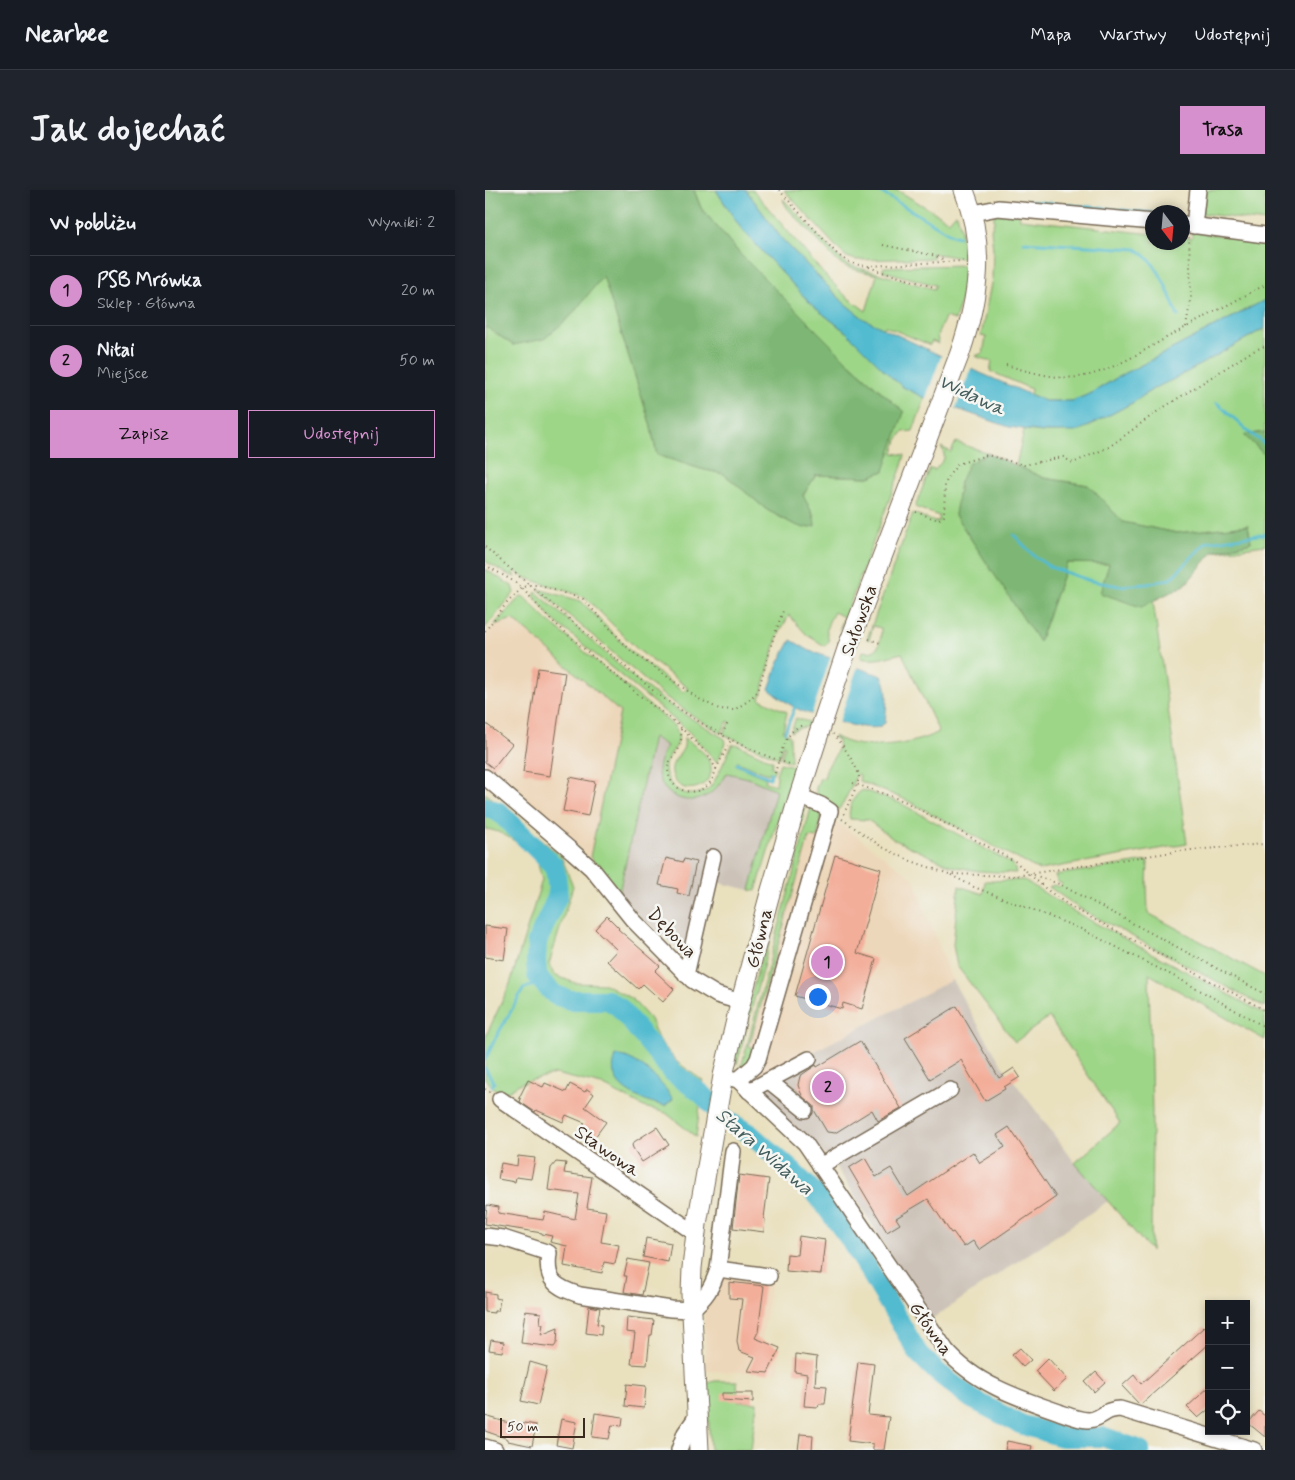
<!DOCTYPE html>
<html lang="pl">
<meta charset="utf-8">
<style>
:root{--surface:#171b24;--page:#20242c;--text:#f1f3f6;--muted:#9ea1a6;--line:#363941;--accent:#d690ce}
body{margin:0;font-family:Mynerve,sans-serif;background:var(--page);color:var(--text)}
.controls{position:absolute;right:15px;bottom:15px;display:grid;overflow:hidden;border-radius:0px;box-shadow:0 2px 8px #0003}
.controls button{width:45px;height:45px;display:grid;place-items:center;padding:0;border:0;border-bottom:1px solid var(--line);background:var(--surface);color:var(--text);font:25px sans-serif}
.compass{position:absolute;left:660px;top:15px;width:45px;height:45px;border-radius:50%;background:var(--surface);box-shadow:0 2px 8px #0003;rotate:164deg}
.scale{position:absolute;left:15px;bottom:12px;width:85px;box-sizing:border-box;padding-left:5px;border:2px solid #3b2a1e;border-top:0;font-size:14px;line-height:18px;white-space:nowrap;color:#3b2a1e;-webkit-text-stroke:4px #f6f6f2;paint-order:stroke}
.you{position:absolute;left:332px;top:806px;width:18px;height:18px;margin:-12px;border:4px solid #fff;border-radius:50%;background:#1a73e8;box-shadow:0 0 0 8px #1a73e833}
.badge{display:grid;place-items:center;width:32px;height:32px;border-radius:50%;background:var(--accent);color:#111;font-size:16px;font-weight:700}
.pin{position:absolute;translate:-50% -50%;border:2px solid #fff;box-shadow:0 1px 5px #0006}
.list{margin:0;padding:0;list-style:none}
h2{display:flex;justify-content:space-between;align-items:center;height:65px;margin:0;padding:0 20px;font-size:21px}
h2 small{font-size:16px;font-weight:400;color:var(--muted)}
.list li{display:grid;grid-template-columns:32px 1fr auto;gap:15px;align-items:center;box-sizing:border-box;height:70px;padding:0 20px;border-top:1px solid var(--line)}
.list b{display:block;font-size:19px;white-space:nowrap}
.list p{margin:0;font-size:16px;white-space:nowrap;color:var(--muted)}
.list em{font-size:16px;font-style:normal;color:var(--muted)}
.actions{display:flex;gap:10px;padding:15px 20px}
.actions a{flex:1;padding:11px 0;border:1px solid var(--accent);border-radius:0px;text-align:center;font-size:18px;color:var(--accent)}
.actions .main{background:var(--accent);color:#111}
.icon{flex:none;width:28px;height:28px;fill:none;stroke:currentColor;stroke-width:2;stroke-linecap:round;stroke-linejoin:round}
.map{position:relative;flex:none;width:780px;height:1260px;overflow:hidden;border-radius:0px}
header{display:flex;align-items:center;gap:30px;box-sizing:border-box;height:70px;padding:0 25px;background:var(--surface);border-bottom:1px solid var(--line)}
header strong{font-size:24px}
nav{display:flex;gap:28px;margin-inline-start:auto;font-size:18px}
.intro{display:flex;align-items:center;justify-content:space-between;box-sizing:border-box;height:120px;padding:0 30px}
h1{margin:0;font-size:35px}
.button{padding:12px 22px;border-radius:0px;background:var(--accent);color:#111;font-size:18px;font-weight:700}
main{display:flex;gap:30px;padding:0 30px}
aside{flex:1;background:var(--surface);border-radius:0px;box-shadow:0 2px 8px #0003}
.map>svg:first-child{display:block}
.built{fill:#edd7ba}
.industrial{fill:#ccc2b8}
.green{fill:#9ed688;stroke:#6c8053}
.forest{fill:#7eb774;stroke:#5c7049}
.water{fill:#53bbd0;stroke:#477277}
.pier{fill:#e9e0be}
.lines{fill:none;stroke-linecap:round;stroke-linejoin:round}
.stream{stroke:#53bbd0;stroke-width:3}
.river{stroke:#53bbd0;stroke-width:20}
.building{fill:#f3ae9a}
.minor-casing{stroke:#786a56;stroke-width:18}
.major-casing{stroke:#786a56;stroke-width:21}
.path{stroke:#786a56;stroke-width:2;stroke-dasharray:1 4;stroke-linecap:butt}
.minor{stroke:#fff;stroke-width:15}
.major{stroke:#fff;stroke-width:19}
.major-bridge-casing{stroke:#786a56;stroke-width:21;stroke-linecap:butt}
.major-bridge{stroke:#fff;stroke-width:19}
.labels{text-anchor:middle;stroke-width:5;stroke-linejoin:round;paint-order:stroke}
.street-label{font-size:19px;fill:#3b2a1e;stroke:#f6f6f2}
.water-label{font-size:20px;font-style:italic;fill:#435d5c;stroke:#f6f6f2}
</style>
<header>
<strong>Nearbee</strong>
<nav><a>Mapa</a><a>Warstwy</a><a>Udostępnij</a></nav>
</header>
<div class="intro"><h1>Jak dojechać</h1><a class="button">Trasa</a></div>
<main>
<aside>
<h2>W pobliżu<small>Wyniki: 2</small></h2>
<ul class="list">
<li><span class="badge">1</span><div><b>PSB Mrówka</b><p>Sklep · Główna</p></div><em>20 m</em></li>
<li><span class="badge">2</span><div><b>Nitai</b><p>Miejsce</p></div><em>50 m</em></li>
</ul>
<div class="actions"><a class="main">Zapisz</a><a>Udostępnij</a></div>
</aside>
<div class="map">
<svg width="780" height="1260" viewBox="0 0 780 1260">
<rect width="100%" height="100%" fill="#f6f6f2"/>
<filter id="ink" filterUnits="userSpaceOnUse"><feTurbulence type="fractalNoise" baseFrequency=".02" numOctaves="2"/><feDisplacementMap in="SourceGraphic" scale="10" xChannelSelector="R" yChannelSelector="G"/><feConvolveMatrix kernelMatrix="1 2 1 2 8 2 1 2 1" color-interpolation-filters="sRGB"/></filter>
<filter id="wash" filterUnits="userSpaceOnUse"><feTurbulence type="fractalNoise" baseFrequency=".0096" numOctaves="4" result="noise"/><feDisplacementMap in="SourceGraphic" scale="20" xChannelSelector="R" yChannelSelector="G"/><feGaussianBlur stdDeviation="1.12" result="paint"/><feColorMatrix in="noise" values="0 0 0 0 0 0 0 0 0 0 0 0 0 0 0 0 0 1.4 0 .05"/><feComposite in="paint" operator="in"/></filter>
<g filter="url(#wash)">
<rect width="100%" height="100%" fill="#e9e0be"/>
<!-- built -->
<g class="built">
<polygon points="28,429 135,522 105,667 70,637 71,634 32,601 31,607 0,582 0,447 9,435"/>
<polygon points="325,621 336,623 359,637 428,688 467,790 272,891 256,878"/>
<polygon points="239,1085 286,1089 277,1150 295,1158 294,1181 283,1183 225,1181 221,1177 219,1120"/>
</g>
<!-- industrial -->
<g class="industrial">
<polygon points="167,547 182,556 175,569 178,597 203,611 232,598 242,582 263,588 291,600 265,700 227,691 198,772 196,771 195,761 164,733 160,733 134,703"/>
<polygon points="467,790 516,874 590,973 623,1011 445,1130 358,987 336,960 278,910 272,891"/>
</g>
<!-- green -->
<g class="green">
<path d="M209,0H231L255,37L328,116L361,142L406,187L418,197L440,208L428,241L418,242L412,250L408,263L420,265L417,276L355,440H354L359,427L349,422C343,433 339,439 344,451L340,456L322,445L304,425L292,448L275,509L302,522L298,541L304,545L305,547L306,572L296,568L300,556L298,555L294,568L238,544L245,532L243,531L236,543L202,522L174,502L53,399L96,411L146,462L198,502L203,498L152,459L100,407L38,387L30,381L28,383L30,387L20,383L0,371V136L28,155L85,127L118,85L165,233L172,265L216,279L239,284L282,320L310,335L330,327L324,318L318,305L331,285L384,287L419,222L364,173L255,64L216,18Z"/>
<path d="M261,0H268L337,82L362,107L381,121L392,85L364,78L353,72L302,18L299,12L298,9L353,67L363,75L449,99L450,95L398,81V78L400,77L479,75C482,90 475,116 470,130L460,127C457,137 449,143 454,154L447,151L445,155L400,136L398,139L379,129L359,113L297,49Z"/>
<polygon points="299,0 412,0 464,31 470,24 472,24 476,40 479,66 476,68 447,63 447,65 450,68 371,70 362,67 355,61"/>
<polygon points="717,0 780,0 780,32 715,23"/>
<polygon points="534,23 535,29 667,44 668,52 698,52 698,47 707,48 707,42 780,51 780,110 670,168 633,187 607,203 587,211 560,211 545,204 546,199 505,181 507,172 490,166 498,163 501,147 496,146 507,88 508,60 506,39 509,31 509,24"/>
<polygon points="780,138 780,242 759,245 780,265 780,355 728,362 766,352 763,335 692,343 637,332 603,295 559,288 531,276 539,240 558,242 575,242 602,237 649,212 668,199 695,186"/>
<path d="M471,252L503,263L483,274L470,325L554,451L582,373L625,374L656,417L668,411L702,654L554,680L419,609L374,591L375,585L372,584L358,614L353,620L331,608V598L335,588H339C340,583 342,577 345,573C350,565 355,560 353,550L349,548V546C377,563 426,556 454,542L417,463C404,466 390,472 376,468L378,461C395,465 396,451 396,438L388,436L384,450L382,449L428,323L450,332L454,331V326L430,317L445,279L450,280L459,269V262L456,257L466,262Z"/>
<polygon points="0,379 27,396 29,403 0,438"/>
<polygon points="51,402 149,488 186,516 240,549 241,553 232,572 203,541 66,428 49,406"/>
<path d="M36,406L39,407L64,432L189,536C203,557 180,561 180,578C181,594 194,605 208,604C214,604 222,601 225,597C233,587 241,567 247,555L251,554L288,571L286,577L290,578L288,583L284,582L283,584L252,572L251,575L281,588L280,592L291,595L292,586L291,584L295,573L309,576L316,550L318,548L271,701L265,700L291,600L263,588L242,583C236,591 231,601 221,606C202,617 175,605 173,582C173,573 177,564 182,556L168,547L134,703L105,667L135,522L28,429L9,435L34,408Z"/>
<polygon points="311,528 324,532 322,537 313,538 306,542"/>
<path d="M199,548C207,554 220,561 224,571C236,596 193,612 187,583C185,572 194,567 198,559C200,555 199,552 199,548Z"/>
<path d="M378,600L415,613L526,673L530,679L531,683L494,681L467,676L408,649L383,630L365,629C362,620 369,604 378,600Z"/>
<path d="M0,603L76,666L88,696L64,774L69,785L90,793L120,794L147,809L165,829L173,849L192,872L218,891L211,947L181,923L159,917L117,895L70,884L36,893L16,905L0,889V848L25,794L57,690L51,666C36,656 18,640 0,639Z"/>
<polygon points="327,614 334,618 337,625 332,648 324,647 264,856 272,859 268,869 256,878"/>
<polygon points="321,616 252,874 249,868 316,620"/>
<polygon points="663,671 662,695 663,723 780,786 780,817 594,718 564,697 569,695 574,697 577,694 572,691 570,685"/>
<polygon points="539,690 586,720 780,824 780,850 664,784 667,922 666,1061 590,973 635,933 564,827 530,852 472,776 468,755 474,696 498,704 500,691"/>
<polygon points="230,1191 252,1191 253,1211 272,1213 266,1260 225,1260 222,1193"/>
</g>
<!-- forest -->
<g class="forest">
<path d="M0,0H209L216,18L255,64L364,173L419,222L399,281L384,287L331,285L318,305C323,316 330,325 330,336L319,338L310,335L282,320L239,284L216,279L172,265L165,233L118,86L85,127L59,149L28,155L0,136Z"/>
<polygon points="780,242 780,265 759,245"/>
<polygon points="503,263 559,288 603,295 638,332 692,343 763,335 766,352 728,362 700,395 656,417 615,403 624,374 582,373 554,452 470,325 475,292 483,274"/>
</g>
<!-- water -->
<g class="water">
<polygon points="231,0 261,0 297,49 359,113 379,129 456,166 560,211 587,211 607,203 633,187 670,168 780,110 780,138 695,186 668,199 649,212 602,237 590,242 558,242 524,237 438,207 418,197 406,187 361,142 328,116 286,71 255,37"/>
<path d="M306,450L325,461L397,486C405,499 401,518 400,533C398,534 396,536 394,537C379,541 327,526 313,519C303,514 293,506 284,499L293,474Z"/>
<path d="M131,866C135,866 139,866 143,868C160,875 178,894 188,909L180,916C156,910 118,898 131,866Z"/>
</g>
<!-- pier -->
<g class="pier">
<polygon points="457,164 487,176 470,220 440,210"/>
<polygon points="346,466 373,476 353,534 326,526"/>
</g>
<g class="lines">
<!-- stream -->
<g class="stream">
<polyline points="392,0 467,45 474,47"/>
<polyline points="543,11 668,23"/>
<path d="M538,52L651,59C675,73 683,102 693,126"/>
<polyline points="732,213 764,242 780,254"/>
<polyline points="529,345 550,367 565,377 606,391 634,396 662,394 685,389 722,352 780,344"/>
<polyline points="300,542 310,517"/>
<polyline points="252,574 285,588 286,583"/>
<polyline points="0,870 10,849 39,798 58,793"/>
<polyline points="0,878 9,893 7,896"/>
</g>
<!-- river -->
<polyline class="river" points="0,617 14,622 68,675 71,684 73,705 52,752 51,771 52,785 58,793 70,805 85,810 123,810 134,817 187,882 217,904 242,930 265,944 305,979 332,1005 364,1048 381,1075 433,1163 452,1182 487,1209 535,1234 577,1247 619,1247 655,1260"/>
</g>
<g id="blocks">
<!-- building -->
<g class="building">
<polygon points="53,478 80,482 65,586 38,582"/>
<polygon points="0,533 27,554 8,578 0,572"/>
<polygon points="85,587 110,592 103,626 78,621"/>
<polygon points="350,665 396,679 372,763 391,769 377,819 358,813 357,819 310,806"/>
<polygon points="181,668 198,672 199,669 211,672 204,706 192,703 193,699 174,695"/>
<polygon points="122,726 134,738 133,739 175,776 170,781 189,799 178,812 158,794 153,799 122,771 132,760 110,739"/>
<polygon points="0,736 23,739 19,770 0,767"/>
<polygon points="472,816 514,888 529,878 535,887 519,897 520,899 500,911 476,870 445,889 420,848"/>
<polygon points="375,851 416,918 393,931 387,920 350,943 342,942 329,920 329,916 318,907 315,901 313,895 315,886 331,875 332,877"/>
<polygon points="43,890 58,897 60,893 81,902 85,894 100,902 102,899 109,904 100,917 121,932 107,951 94,941 100,933 81,925 78,932 51,920 50,922 35,912 36,909 34,908"/>
<polygon points="172,937 184,955 157,972 148,958 147,955 149,952"/>
<polygon points="524,937 571,1007 494,1060 488,1051 479,1057 468,1042 466,1043 443,1009 411,1028 415,1034 402,1042 364,978 380,968 391,987 406,978 423,1006 488,962 495,973 520,957 512,945"/>
<polygon points="33,966 50,968 46,989 31,987 30,992 13,989 16,973 32,976"/>
<polygon points="71,972 81,973 79,983 107,987 102,1018 121,1021 116,1052 134,1055 130,1074 119,1072 117,1083 79,1076 82,1056 65,1052 67,1046 57,1044 57,1043 0,1034 2,1015 14,1017 13,1023 58,1030 60,1022 90,1029 94,1004 63,1000 66,978"/>
<polygon points="254,985 284,989 279,1028 280,1029 279,1042 248,1038"/>
<polygon points="314,1046 340,1050 336,1084 301,1081 302,1064 312,1065"/>
<polygon points="161,1048 186,1053 183,1072 158,1067"/>
<polygon points="143,1069 164,1073 157,1105 139,1102 142,1086 139,1086"/>
<polygon points="244,1092 279,1096 273,1142 270,1148 295,1158 283,1183 263,1181 270,1167 254,1161 252,1151 257,1109 244,1108"/>
<polygon points="0,1102 11,1104 11,1108 15,1109 13,1121 9,1121 9,1123 0,1122"/>
<polygon points="104,1116 115,1118 112,1134 117,1135 116,1145 101,1143"/>
<polygon points="40,1121 56,1123 55,1134 58,1134 56,1145 73,1138 72,1153 69,1157 36,1153"/>
<polygon points="142,1127 169,1130 167,1145 165,1145 162,1175 146,1174 150,1143 141,1142"/>
<polygon points="719,1137 724,1142 724,1154 655,1215 637,1196 649,1185 656,1194"/>
<polygon points="6,1150 19,1152 17,1162 4,1160"/>
<polygon points="535,1158 546,1170 538,1177 527,1165"/>
<polygon points="311,1164 332,1167 330,1195 342,1196 340,1214 334,1214 333,1217 319,1216 322,1184 310,1182"/>
<polygon points="563,1168 582,1189 569,1201 550,1181"/>
<polygon points="45,1172 62,1177 53,1215 36,1211"/>
<polygon points="373,1172 389,1174 383,1225 404,1227 399,1260 388,1260 388,1254 363,1251"/>
<polygon points="611,1182 620,1192 609,1202 600,1192"/>
<polygon points="142,1194 161,1196 159,1218 140,1216"/>
<polygon points="724,1197 724,1219 713,1228 702,1217"/>
<polygon points="237,1203 268,1203 268,1212 237,1210"/>
<polygon points="774,1221 780,1226 780,1247 763,1233"/>
<polygon points="110,1223 138,1227 137,1236 127,1235 124,1249 107,1247"/>
<polygon points="0,1226 38,1237 39,1233 51,1235 47,1256 23,1251 23,1249 0,1241"/>
<polygon points="76,1229 92,1232 87,1258 71,1255"/>
<polygon points="315,1244 328,1245 327,1260 313,1260"/>
<polygon points="522,1251 547,1256 546,1260 520,1260"/>
</g>
</g>
</g>
<g filter="url(#ink)">
<use href="#blocks" fill-opacity="0" stroke="#786a56" stroke-width="1"/>
<g class="lines">
<defs>
<g id="minor">
<polyline points="488,23 513,18 668,32"/>
<polyline points="698,34 780,45"/>
<polyline points="709,36 713,0"/>
<polyline points="0,587 88,662 107,679 148,730 207,790 232,805 256,812"/>
<polyline points="201,785 228,667"/>
<path d="M238,886L253,890L320,953L461,1160C489,1193 533,1208 574,1222C582,1225 594,1230 603,1230C612,1230 616,1225 624,1221C627,1220 631,1219 635,1219L769,1260"/>
<polyline points="253,890 269,876 273,869 345,621 336,615 314,606"/>
<polyline points="284,891 320,920"/>
<polyline points="264,901 324,869"/>
<polyline points="15,909 204,1039 211,1040"/>
<polyline points="335,976 465,900"/>
<path d="M0,1046L18,1048L64,1063C60,1091 70,1097 95,1105L186,1119L206,1120C221,1107 227,1098 233,1079L248,961"/>
<polyline points="233,1079 284,1086"/>
<polyline points="0,1257 10,1260"/>
<polyline points="194,1260 200,1243 212,1226"/>
</g>
<g id="major">
<path d="M363,456L475,163C494,107 501,56 479,0"/>
<polyline points="214,1260 206,1104 207,1078 212,1034 238,886 252,826 284,707 312,612 334,543"/>
</g>
</defs>
<!-- minor casing -->
<use href="#minor" class="minor-casing"/>
<!-- major casing -->
<use href="#major" class="major-casing"/>
<!-- path -->
<g class="path">
<path d="M294,0L352,64C362,72 370,75 382,76L478,71"/>
<polyline points="398,55 447,65 461,70"/>
<polyline points="384,77 397,82 449,97"/>
<polyline points="701,137 706,107 704,47"/>
<path d="M521,175C541,181 572,190 593,187C621,184 655,163 679,149C713,131 746,113 780,95"/>
<polyline points="431,322 453,330 459,326 460,294 465,284 473,274 502,265 539,275 578,267 588,273 624,257 673,221 766,162 780,156"/>
<path d="M0,357L171,503C212,532 256,559 305,574"/>
<path d="M0,375L28,391L37,398L63,427L106,465L154,505L192,534L222,563L231,579C230,582 229,587 227,590C214,610 183,603 183,578C183,570 191,565 194,558C197,552 196,545 196,538"/>
<polyline points="0,441 21,414 37,398 45,395 53,395 98,409 146,461 214,509 234,519 249,520 263,511 273,501 287,452 299,418"/>
<polyline points="384,449 395,453"/>
<polyline points="237,544 244,531"/>
<path d="M348,544C354,548 372,577 374,585C375,592 361,618 358,626"/>
<polyline points="231,579 246,550"/>
<path d="M290,583C295,567 300,537 320,535"/>
<polyline points="368,593 419,611 531,672 561,699 586,717 780,820"/>
<polyline points="357,629 397,657 426,671 464,684 530,686 695,661 780,654"/>
<polyline points="466,685 489,697 596,739 702,793 780,837"/>
<polyline points="549,685 574,694 780,804"/>
<polyline points="0,899 5,902"/>
</g>
<!-- minor -->
<use href="#minor" class="minor"/>
<!-- major -->
<use href="#major" class="major"/>
<defs>
<polyline id="major-bridge" points="334,543 363,456"/>
</defs>
<!-- major-bridge casing -->
<use href="#major-bridge" class="major-bridge-casing"/>
<!-- major-bridge -->
<use href="#major-bridge" class="major-bridge"/>
</g>
</g>
<g class="labels">
<!-- street labels -->
<g class="street-label">
<text transform="translate(373 430) rotate(-70)" y="7">Sułowska</text>
<text transform="translate(188 742) rotate(46)" y="7">Dębowa</text>
<text transform="translate(273 748) rotate(-76)" y="7">Główna</text>
<text transform="translate(123 960) rotate(35)" y="7">Stawowa</text>
<text transform="translate(447 1138) rotate(55)" y="7">Główna</text>
</g>
<!-- water labels -->
<g class="water-label">
<text transform="translate(487 204) rotate(25)" y="7">Widawa</text>
<text transform="translate(280 961) rotate(41)" y="7">Stara Widawa</text>
</g>
</g>
</svg>
<div class="controls">
<button>+</button>
<button>−</button>
<button><svg class="icon" aria-label="locate" viewBox="0 0 24 24"><circle cx="12" cy="12" r="6"/><path d="M12 2v4M12 18v4M2 12h4M18 12h4"/></svg></button>
</div>
<svg class="compass" viewBox="-18 -18 36 36"><path d="M0-13l5 13h-10z" fill="#e53935"/><path d="M0 13l5-13h-10z" fill="#9ea1a6"/></svg>
<div class="scale">50 m</div>
<div class="you"></div>
<div class="pin badge" style="left:342px;top:772px">1</div>
<div class="pin badge" style="left:343px;top:897px">2</div>
</div>
</main>
